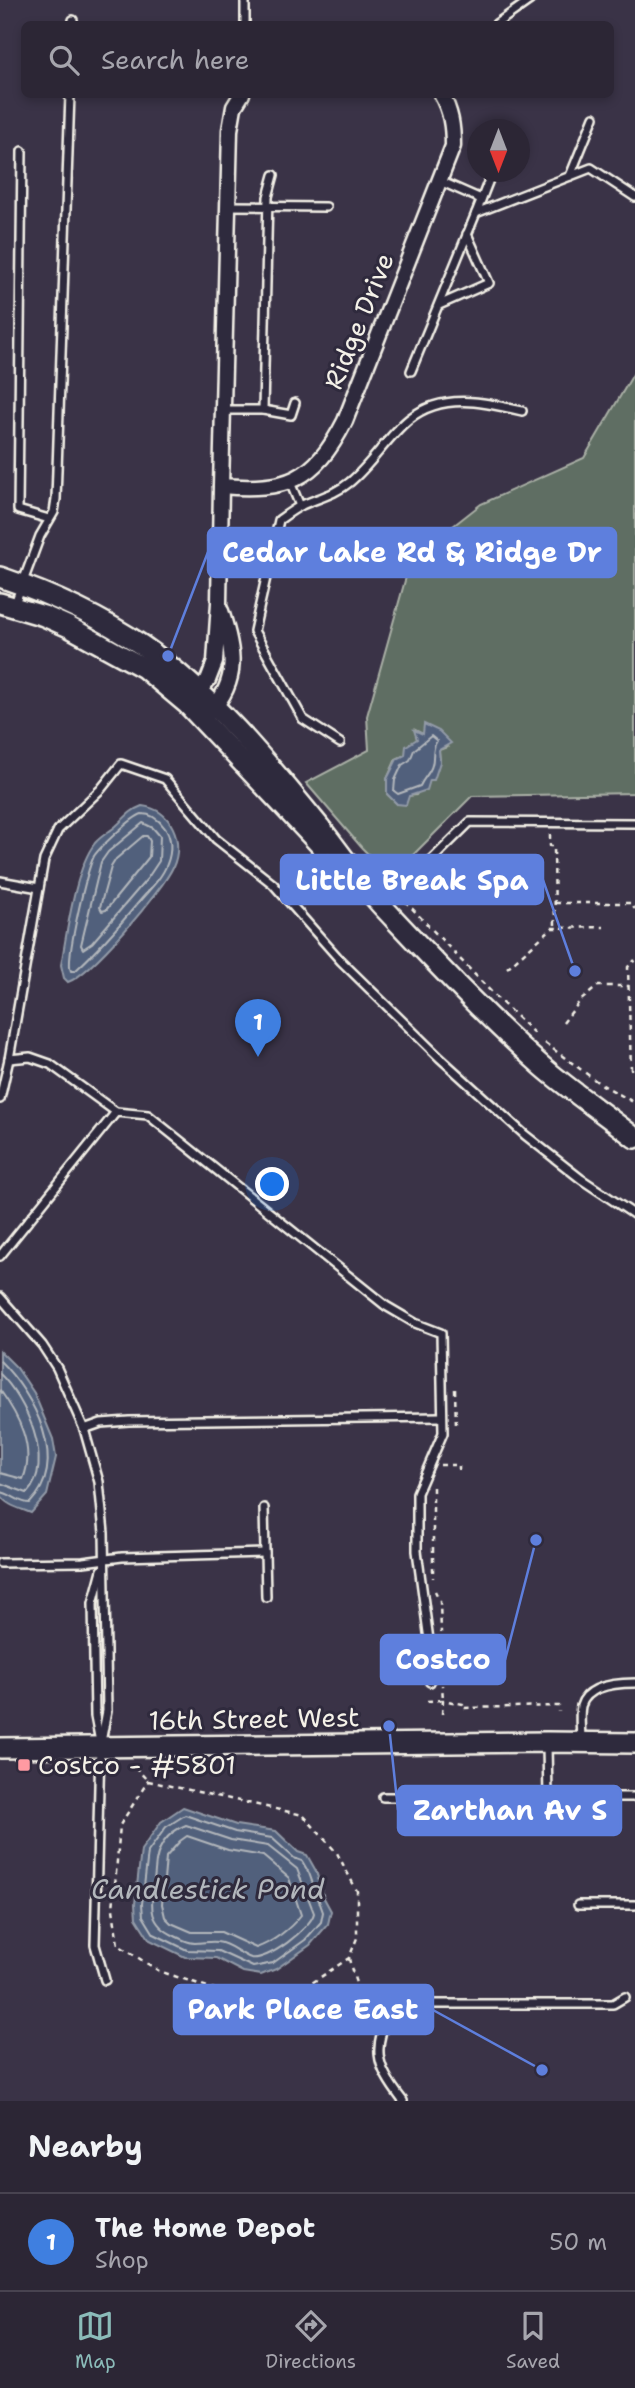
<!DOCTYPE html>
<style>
:root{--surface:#2c2635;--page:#383241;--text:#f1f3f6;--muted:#a6a5ad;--line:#484350;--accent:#8bbbb9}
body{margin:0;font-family:"Shantell Sans",sans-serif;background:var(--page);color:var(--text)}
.compass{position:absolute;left:467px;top:119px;width:63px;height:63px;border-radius:50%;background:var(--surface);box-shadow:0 4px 10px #0003;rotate:180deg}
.you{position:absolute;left:273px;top:1185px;width:24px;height:24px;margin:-18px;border:5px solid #fff;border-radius:50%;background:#1a73e8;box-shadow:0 0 0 10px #1a73e833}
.badge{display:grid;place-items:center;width:46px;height:46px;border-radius:50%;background:var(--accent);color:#fff;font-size:23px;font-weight:700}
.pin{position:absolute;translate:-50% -58px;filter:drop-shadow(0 2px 4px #0008)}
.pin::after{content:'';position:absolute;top:37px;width:24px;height:21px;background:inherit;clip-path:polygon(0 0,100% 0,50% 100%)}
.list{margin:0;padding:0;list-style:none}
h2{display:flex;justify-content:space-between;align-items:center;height:91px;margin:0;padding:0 28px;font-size:30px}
h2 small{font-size:23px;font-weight:400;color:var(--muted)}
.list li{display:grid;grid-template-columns:46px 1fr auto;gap:21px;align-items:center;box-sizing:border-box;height:98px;padding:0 28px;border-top:2px solid var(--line)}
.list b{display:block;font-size:26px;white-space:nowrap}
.list p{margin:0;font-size:23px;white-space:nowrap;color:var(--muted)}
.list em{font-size:23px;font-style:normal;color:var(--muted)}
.icon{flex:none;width:38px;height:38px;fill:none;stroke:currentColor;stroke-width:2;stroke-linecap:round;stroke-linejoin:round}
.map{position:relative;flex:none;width:635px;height:2101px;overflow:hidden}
.search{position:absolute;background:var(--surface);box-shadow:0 4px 10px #0003;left:21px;right:21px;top:21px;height:77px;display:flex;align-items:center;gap:18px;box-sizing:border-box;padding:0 24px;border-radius:10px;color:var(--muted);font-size:26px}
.sheet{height:189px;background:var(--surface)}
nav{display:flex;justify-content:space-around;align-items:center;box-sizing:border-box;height:98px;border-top:2px solid var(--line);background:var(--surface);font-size:19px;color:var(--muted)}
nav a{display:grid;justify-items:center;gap:4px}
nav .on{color:var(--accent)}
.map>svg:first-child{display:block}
.green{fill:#5f6e64;stroke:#aab0a6;stroke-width:2;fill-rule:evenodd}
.water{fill:#51607b;stroke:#929aa7;stroke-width:2}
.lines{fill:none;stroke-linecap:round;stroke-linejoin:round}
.shore{stroke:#b3b7bc;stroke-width:2}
.lane-casing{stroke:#f4f1e8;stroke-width:12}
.street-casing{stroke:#f4f1e8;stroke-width:19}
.secondary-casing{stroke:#f4f1e8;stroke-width:24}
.path{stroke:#f4f1e8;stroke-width:2.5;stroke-dasharray:5 5;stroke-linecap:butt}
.lane{stroke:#2f2a3d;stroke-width:7}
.street{stroke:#2f2a3d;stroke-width:14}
.secondary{stroke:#2f2a3d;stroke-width:19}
.poi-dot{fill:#ff9aa2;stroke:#2f2a3d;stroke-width:2.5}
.labels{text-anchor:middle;stroke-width:6;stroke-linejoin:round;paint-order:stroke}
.street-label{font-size:26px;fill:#f4f1e8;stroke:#2f2a3d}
.poi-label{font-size:26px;fill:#f4f1e8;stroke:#2f2a3d;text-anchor:start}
.water-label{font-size:28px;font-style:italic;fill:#b3b7bc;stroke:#2f2a3d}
.leader{fill:none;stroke:#5e7fdd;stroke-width:2.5}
.callout-dot{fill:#5e7fdd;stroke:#2f2a3d;stroke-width:2.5}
.callout{fill:#5e7fdd;stroke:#5e7fdd;stroke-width:2.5}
.callout-label{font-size:28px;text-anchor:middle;font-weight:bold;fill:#fff}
</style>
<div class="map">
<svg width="635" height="2101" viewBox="0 0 635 2101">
<rect width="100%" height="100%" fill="#3a3347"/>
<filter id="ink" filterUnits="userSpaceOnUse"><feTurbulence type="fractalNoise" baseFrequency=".0143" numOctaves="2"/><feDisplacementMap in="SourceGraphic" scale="14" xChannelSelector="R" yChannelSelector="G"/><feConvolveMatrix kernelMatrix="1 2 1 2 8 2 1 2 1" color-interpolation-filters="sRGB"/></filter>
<g filter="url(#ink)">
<!-- green -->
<path class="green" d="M635,371V793L472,796L391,877L362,848L306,783L369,750L367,716L411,559L481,504L584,458ZM415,730L447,747L439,750L440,762L416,795L408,796L397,804L387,794V779L396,759L405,755L417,739Z"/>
<!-- water -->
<g class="water">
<polygon points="424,724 439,731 451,743 439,750 440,762 434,780 430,780 427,790 409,796 406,805 397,804 387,794 387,779 397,759 405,755 406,746 417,739 414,730 423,734"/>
<path d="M142,806C171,809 185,841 173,867C163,890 90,975 68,982L64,978L61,965C67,933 75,868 95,843C101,836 109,832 116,826C126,817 129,811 142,806Z"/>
<path d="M0,1351L17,1368L34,1393L53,1439L56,1457L47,1495L31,1513C19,1508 7,1506 0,1495Z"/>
<polygon points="183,1807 236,1825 276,1831 298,1852 307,1855 316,1871 324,1898 331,1911 328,1924 310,1945 276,1969 261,1975 243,1972 216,1958 185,1957 150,1940 136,1918 135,1904 141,1850 161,1822"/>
</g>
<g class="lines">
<!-- shore -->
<g class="shore">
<path d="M431,736L437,741C430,750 436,761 430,770C427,776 423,779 420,786L398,794L394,791L395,780L402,765L410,760L414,750Z"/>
<path d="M142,814C151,814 159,820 164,827C172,836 172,852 167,864C162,878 148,891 138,903C118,927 98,950 75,971H71C65,960 87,870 94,856C100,847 132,817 142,814Z"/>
<polygon points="143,823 153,828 160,836 159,861 147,879 92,943 83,949 81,945 101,862 108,852"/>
<polygon points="143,836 147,836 150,841 149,857 106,910 102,911 100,907 111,867 116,859"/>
<path d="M0,1361C34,1395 70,1462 30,1503C18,1503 11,1493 0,1492"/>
<path d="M0,1374C25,1398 56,1463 27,1493L0,1483"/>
<path d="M0,1390C18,1415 36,1448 23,1479L0,1473"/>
<polygon points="185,1815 235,1832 272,1838 294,1858 302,1861 309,1873 323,1912 321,1922 305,1940 273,1963 253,1967 218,1951 187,1950 154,1934 143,1916 142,1904 148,1852 166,1827"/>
<path d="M186,1825L231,1840L268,1846L297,1869L314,1913C311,1928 267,1962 251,1958C239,1954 230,1943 217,1942C210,1941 203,1943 195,1943C188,1943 181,1939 175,1936C143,1922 153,1899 155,1871C156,1850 165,1833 186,1825Z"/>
<path d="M187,1836L228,1850L263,1856L289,1878L301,1915C290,1929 273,1942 256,1948L221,1932H192L171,1923L165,1917L162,1904L166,1857L180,1841Z"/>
</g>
<defs>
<g id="lane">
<polyline points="73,24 73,20"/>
<polyline points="245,24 245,0"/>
<polyline points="496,24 530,0"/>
<polyline points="22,151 18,510 49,519"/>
<polyline points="570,176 594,117"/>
<polyline points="440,181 481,199"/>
<polyline points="228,206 326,207"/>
<polyline points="476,213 492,172"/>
<polyline points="439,305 489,283 467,234"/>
<polyline points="411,371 476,213 591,168 635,197"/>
<polyline points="224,410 263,410 291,415 295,403"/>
<polyline points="263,410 268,197 274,175"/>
<polyline points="290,482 300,506"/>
<polyline points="14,606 40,536 54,512 56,499 70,94"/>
<path d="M340,743L303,719L254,631L279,520C286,515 294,509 302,505C318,498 336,494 350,482C372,464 387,437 409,419C443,392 484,402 522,411"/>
<polyline points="0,881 39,888"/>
<polyline points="384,907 470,822 635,823"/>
<polyline points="9,1059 30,1057 50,1064 116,1112 148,1115 386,1306 415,1323 441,1333 443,1433 417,1493 417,1551 429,1640 430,1682"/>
<polyline points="0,1099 9,1059 44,860 58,830 101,789 121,764 165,779 216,839 273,884 341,961 440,1058 525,1135 581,1179 635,1215"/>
<polyline points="0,1256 116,1112"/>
<polyline points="0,1297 42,1345 57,1368 84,1429 99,1482 104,1533 107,1711 100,1747 95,1945 105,1980"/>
<polyline points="84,1429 101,1423 129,1421 442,1417"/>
<polyline points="264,1508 266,1597"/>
<polyline points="0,1563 83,1562 122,1557 265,1553"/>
<path d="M581,1741C581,1730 579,1716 581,1706C587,1685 617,1683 635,1683"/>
<polyline points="100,1742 95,1716 93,1603 102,1570"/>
<polyline points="547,1745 548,1797"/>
<polyline points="383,1797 635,1797"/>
<polyline points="578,1905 635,1905"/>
<path d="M403,2101C373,2062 373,2049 392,2004H613L625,1997"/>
</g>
<g id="street">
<path d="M242,94L234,107L230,130L221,486C286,491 314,482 345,421L453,146C453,127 451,111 441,94"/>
<polyline points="193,698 208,680 215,662 219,603 221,486"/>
<path d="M210,712C240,680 234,650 221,611"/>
</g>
<g id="secondary">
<path d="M0,577C50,594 99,616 143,646C212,694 267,762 320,827C341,853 359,881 382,906C434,961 486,1017 543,1067C572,1092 605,1114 635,1138"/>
<polyline points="0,603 44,616 69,627 144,668 187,704 322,847"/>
<polyline points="0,1748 547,1742 635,1743"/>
</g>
</defs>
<!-- lane casing -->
<use href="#lane" class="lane-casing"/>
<!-- street casing -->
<use href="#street" class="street-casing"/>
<!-- secondary casing -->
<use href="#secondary" class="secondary-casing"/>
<!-- path -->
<g class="path">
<polyline points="550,834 550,846 554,846 555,928"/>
<polyline points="376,870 391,885"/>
<polyline points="405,901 499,1000 537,1036"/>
<polyline points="555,903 630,903 635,909"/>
<polyline points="507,968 552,928 604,927"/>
<polyline points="563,1023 580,1001 598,986 629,986"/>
<polyline points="545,1043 599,1083 635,1103"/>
<polyline points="631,1070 628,967 635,960"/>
<polyline points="455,1389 456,1427"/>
<polyline points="440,1465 459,1465 459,1470"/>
<polyline points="433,1487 433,1578"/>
<polyline points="435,1591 440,1601 441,1633"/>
<polyline points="427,1701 443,1700 442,1685"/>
<polyline points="442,1714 443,1700 463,1704 463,1708 559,1706 559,1712"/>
<polyline points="135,1767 148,1781"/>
<polygon points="148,1781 303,1815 337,1853 357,1891 357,1938 349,1958 288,1999 266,2006 159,1971 118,1945 113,1909 120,1825"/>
<path d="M349,1958C353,1980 363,1996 365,2019"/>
<polyline points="300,1991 361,2019 374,2017"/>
</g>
<!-- lane -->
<use href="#lane" class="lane"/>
<!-- street -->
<use href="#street" class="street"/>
<!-- secondary -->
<use href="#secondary" class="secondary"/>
</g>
</g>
<!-- markers -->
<rect class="poi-dot" x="17" y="1758" width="14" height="14" rx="3.5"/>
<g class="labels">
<!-- street labels -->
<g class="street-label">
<text transform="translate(359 321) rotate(-68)" y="9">Ridge Drive</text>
<text transform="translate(254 1719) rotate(-1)" y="9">16th Street West</text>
</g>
<!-- poi labels -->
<g class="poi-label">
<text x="38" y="1774">Costco - #5801</text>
</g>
<!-- water labels -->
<g class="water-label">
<text x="208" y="1899">Candlestick Pond</text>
</g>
</g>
<!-- callouts -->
<path class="leader" d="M168 656L208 552M575 971L543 880M536 1540L505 1660M389 1726L398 1810M542 2070L433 2010"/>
<g class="callout-dot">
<circle cx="168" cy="656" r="7"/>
<circle cx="575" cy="971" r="7"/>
<circle cx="536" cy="1540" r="7"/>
<circle cx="389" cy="1726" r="7"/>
<circle cx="542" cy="2070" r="7"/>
</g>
<g class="callout">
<rect x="208" y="528" width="408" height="49" rx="7"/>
<rect x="281" y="855" width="262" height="49" rx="7"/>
<rect x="381" y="1635" width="124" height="49" rx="7"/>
<rect x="398" y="1786" width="223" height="49" rx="7"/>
<rect x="174" y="1985" width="259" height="49" rx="7"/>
</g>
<g class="callout-label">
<text x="412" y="562">Cedar Lake Rd &amp; Ridge Dr</text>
<text x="412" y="890">Little Break Spa</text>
<text x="443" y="1669">Costco</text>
<text x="510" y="1820">Zarthan Av S</text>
<text x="303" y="2019">Park Place East</text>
</g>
</svg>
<svg class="compass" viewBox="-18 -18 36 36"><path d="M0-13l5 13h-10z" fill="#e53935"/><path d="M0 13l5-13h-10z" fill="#a6a5ad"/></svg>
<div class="you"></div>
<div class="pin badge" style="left:258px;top:1057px;background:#3f7fe0">1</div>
<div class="search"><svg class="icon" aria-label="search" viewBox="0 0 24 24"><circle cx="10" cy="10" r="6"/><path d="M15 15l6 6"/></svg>Search here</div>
</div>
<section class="sheet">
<h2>Nearby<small></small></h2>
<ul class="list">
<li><span class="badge" style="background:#3f7fe0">1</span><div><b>The Home Depot</b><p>Shop</p></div><em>50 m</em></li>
</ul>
</section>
<nav>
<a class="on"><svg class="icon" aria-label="map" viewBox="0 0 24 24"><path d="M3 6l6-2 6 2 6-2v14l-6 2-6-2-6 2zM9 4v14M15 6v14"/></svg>Map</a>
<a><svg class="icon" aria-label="directions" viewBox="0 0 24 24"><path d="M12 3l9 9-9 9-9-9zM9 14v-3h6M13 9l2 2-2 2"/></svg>Directions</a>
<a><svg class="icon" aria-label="saved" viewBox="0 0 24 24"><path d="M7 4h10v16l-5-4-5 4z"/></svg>Saved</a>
</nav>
